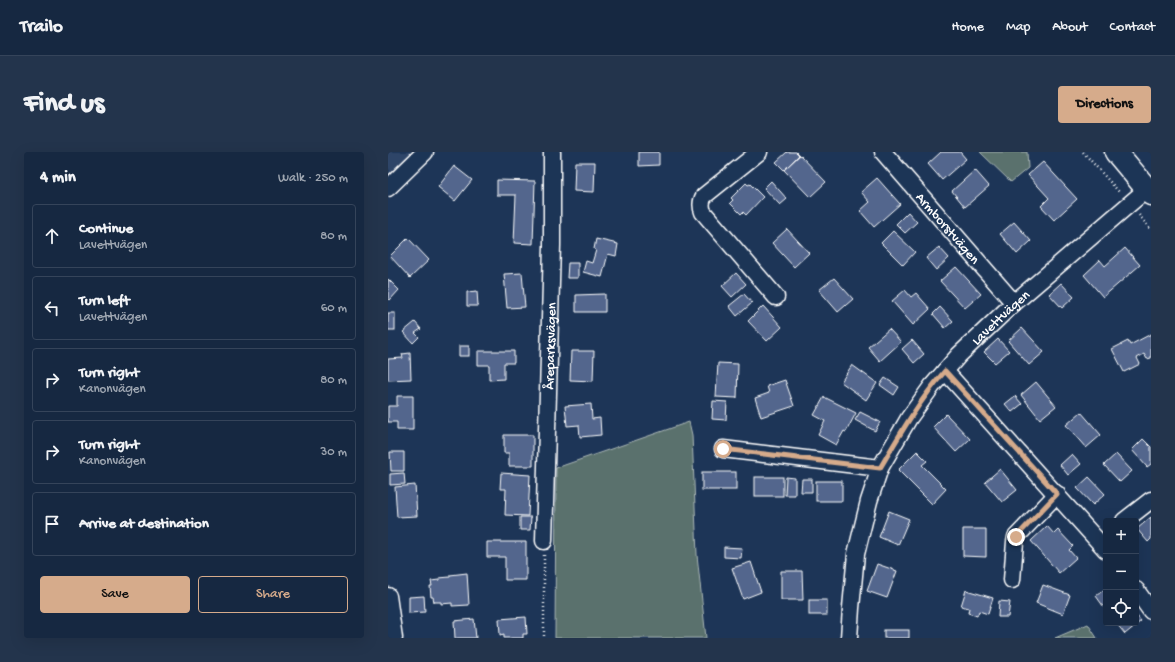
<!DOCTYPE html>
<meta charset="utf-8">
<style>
:root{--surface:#162841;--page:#23344c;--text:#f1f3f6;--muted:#9ea6b1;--line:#35445a;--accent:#d6ab8b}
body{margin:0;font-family:"Gochi Hand",sans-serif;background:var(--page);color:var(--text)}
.controls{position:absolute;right:12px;bottom:12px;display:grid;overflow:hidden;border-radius:4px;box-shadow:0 4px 16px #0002}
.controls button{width:36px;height:36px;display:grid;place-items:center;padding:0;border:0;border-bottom:1px solid var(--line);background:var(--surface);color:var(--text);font:20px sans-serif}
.stop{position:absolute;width:12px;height:12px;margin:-9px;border:3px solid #d6ab8b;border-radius:50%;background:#fff}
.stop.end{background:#d6ab8b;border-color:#fff;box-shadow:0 1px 4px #0008}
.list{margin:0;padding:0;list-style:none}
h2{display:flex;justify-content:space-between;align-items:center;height:52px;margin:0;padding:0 16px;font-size:17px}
h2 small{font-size:13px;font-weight:400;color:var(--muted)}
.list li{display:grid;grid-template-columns:26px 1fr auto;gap:12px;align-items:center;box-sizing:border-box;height:64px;margin:0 8px 8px;padding:0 8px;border:1px solid var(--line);border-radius:4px}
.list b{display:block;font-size:15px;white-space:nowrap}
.list p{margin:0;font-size:13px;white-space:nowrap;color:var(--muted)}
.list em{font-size:13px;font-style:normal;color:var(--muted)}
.actions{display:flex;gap:8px;padding:12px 16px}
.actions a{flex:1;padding:9px 0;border:1px solid var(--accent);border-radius:4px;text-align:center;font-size:14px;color:var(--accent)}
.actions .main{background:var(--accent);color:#111}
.icon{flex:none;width:22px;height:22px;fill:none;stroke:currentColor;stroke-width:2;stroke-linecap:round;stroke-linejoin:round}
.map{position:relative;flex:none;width:763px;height:486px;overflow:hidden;border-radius:4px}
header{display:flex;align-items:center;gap:24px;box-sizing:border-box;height:56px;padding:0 20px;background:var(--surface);border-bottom:1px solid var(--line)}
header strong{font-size:19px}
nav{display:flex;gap:22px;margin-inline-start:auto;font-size:14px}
.intro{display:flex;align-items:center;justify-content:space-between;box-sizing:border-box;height:96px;padding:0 24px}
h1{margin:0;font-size:28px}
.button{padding:10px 18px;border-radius:4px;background:var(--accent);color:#111;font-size:14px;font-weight:700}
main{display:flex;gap:24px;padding:0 24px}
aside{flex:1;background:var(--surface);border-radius:4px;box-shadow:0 4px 16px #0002}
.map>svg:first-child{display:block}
.built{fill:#2d4467}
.green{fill:#5a716d;stroke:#acb8b6}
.building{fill:#52668d;stroke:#fff}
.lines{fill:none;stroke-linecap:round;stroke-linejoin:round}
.street-casing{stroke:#fff;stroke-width:19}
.secondary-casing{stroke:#fff;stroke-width:25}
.path{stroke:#fff;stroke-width:2.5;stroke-dasharray:1 3;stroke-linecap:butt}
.street{stroke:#1d3557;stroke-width:16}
.secondary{stroke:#1d3557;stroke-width:22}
.route{stroke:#d6ab8b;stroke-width:5}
.labels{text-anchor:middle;stroke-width:3;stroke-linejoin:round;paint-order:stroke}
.street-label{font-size:14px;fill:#fff;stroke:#1d3557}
</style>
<header>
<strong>Trailo</strong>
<nav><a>Home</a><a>Map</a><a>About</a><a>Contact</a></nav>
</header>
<div class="intro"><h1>Find us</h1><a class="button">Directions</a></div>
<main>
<aside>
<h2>4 min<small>Walk · 250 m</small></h2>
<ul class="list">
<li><svg class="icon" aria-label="ahead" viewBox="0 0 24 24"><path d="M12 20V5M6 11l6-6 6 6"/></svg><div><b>Continue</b><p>Lavettvägen</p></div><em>80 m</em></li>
<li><svg class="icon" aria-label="left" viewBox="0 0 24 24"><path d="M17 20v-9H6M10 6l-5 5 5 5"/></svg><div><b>Turn left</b><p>Lavettvägen</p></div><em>60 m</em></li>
<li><svg class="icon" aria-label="right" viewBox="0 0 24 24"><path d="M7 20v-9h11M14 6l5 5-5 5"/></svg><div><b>Turn right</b><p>Kanonvägen</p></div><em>80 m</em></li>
<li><svg class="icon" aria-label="right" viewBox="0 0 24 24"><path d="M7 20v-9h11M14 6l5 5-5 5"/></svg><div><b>Turn right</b><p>Kanonvägen</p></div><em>30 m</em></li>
<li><svg class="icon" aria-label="arrive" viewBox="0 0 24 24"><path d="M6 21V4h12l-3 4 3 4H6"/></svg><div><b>Arrive at destination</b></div></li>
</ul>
<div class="actions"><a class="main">Save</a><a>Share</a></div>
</aside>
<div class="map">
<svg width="763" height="486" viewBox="0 0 763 486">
<rect width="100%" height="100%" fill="#1d3557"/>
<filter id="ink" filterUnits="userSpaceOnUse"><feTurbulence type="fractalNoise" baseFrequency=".025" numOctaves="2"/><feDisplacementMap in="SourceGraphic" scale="8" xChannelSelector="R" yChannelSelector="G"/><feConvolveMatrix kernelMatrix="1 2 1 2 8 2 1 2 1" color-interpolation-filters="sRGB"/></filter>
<g filter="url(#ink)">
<!-- built -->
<polygon class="built" points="0,0 26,0 3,21 0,15"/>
<!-- green -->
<g class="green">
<polygon points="592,0 639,0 640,16 623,30"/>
<polygon points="301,270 304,283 309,403 318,486 167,486 168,316"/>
<polygon points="700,472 709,486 667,486"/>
</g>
<!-- building -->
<g class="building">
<polygon points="251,0 271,0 271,13 251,14"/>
<polygon points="399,0 408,0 411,3 396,18 388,10"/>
<polygon points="553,0 572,0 578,7 554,28 540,12"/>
<polygon points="412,3 438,30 422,45 396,18"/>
<polygon points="187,10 207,10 206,40 186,39"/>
<polygon points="655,10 689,47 666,68 653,54 661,46 640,23"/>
<polygon points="66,14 84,28 67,49 50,35"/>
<polygon points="587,18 601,34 577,55 564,39"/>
<polygon points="489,26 512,52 486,75 472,59 482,50 473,40"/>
<polygon points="109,28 147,29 145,92 126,91 128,43 109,43"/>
<polygon points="383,29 399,47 392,53 376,36"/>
<polygon points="358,31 360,33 362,32 375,45 358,63 355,60 353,62 342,51 345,48 343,46"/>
<polygon points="520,60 529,70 517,81 508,72"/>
<polygon points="626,70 643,89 629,102 612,82"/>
<polygon points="399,77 421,101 406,115 384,91"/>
<polygon points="505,79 527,100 515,113 493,91"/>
<polygon points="20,86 41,108 22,126 2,104"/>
<polygon points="208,87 230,92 228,104 220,102 214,125 195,120 198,109 204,111 208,98 206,97"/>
<polygon points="551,95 561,106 548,118 538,106"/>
<polygon points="737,96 752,113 715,145 696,123 712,108 717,114"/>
<polygon points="180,111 190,111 190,126 179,126"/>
<polygon points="568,115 593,142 577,156 552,129"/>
<polygon points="134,121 137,155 119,156 116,122"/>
<polygon points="348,121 358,132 344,145 334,134"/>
<polygon points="446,126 465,147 450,160 431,138"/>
<polygon points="0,127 11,138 2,148 0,146"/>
<polygon points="673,131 686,145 674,156 661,142"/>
<polygon points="517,138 523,145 528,141 542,157 525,173 504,149"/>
<polygon points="89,139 90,154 79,154 79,140"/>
<polygon points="217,142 217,160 188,160 188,143"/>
<polygon points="356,142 364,151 349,164 341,154"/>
<polygon points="375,154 394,175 379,189 360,169"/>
<polygon points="552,155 565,169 557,176 545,162"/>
<rect x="0" y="161" width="7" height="17"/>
<polygon points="27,170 33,177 27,181 31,185 25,191 15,180"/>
<polygon points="634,176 656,200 641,213 620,189"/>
<polygon points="501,177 513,190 492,209 480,195"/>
<polygon points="763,182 763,206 759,207 756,202 749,206 752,212 736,220 724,197 740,189 742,193"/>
<polygon points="610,187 621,199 607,211 596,200"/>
<polygon points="524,188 536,202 526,211 514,197"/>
<rect x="71" y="194" width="10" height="10"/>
<polygon points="90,199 126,199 126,211 116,211 116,227 101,228 101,213 90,213"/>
<polygon points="183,199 206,199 205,229 182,228"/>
<polygon points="22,201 23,227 0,228 0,207 15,206 14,202"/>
<polygon points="330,211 350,212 349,246 328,245"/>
<polygon points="464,213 489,231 478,248 453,230"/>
<polygon points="497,226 511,235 506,243 492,233"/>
<polygon points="397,228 406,254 373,265 367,246 381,241 379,234"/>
<polygon points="648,230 668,254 652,267 633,243"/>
<polygon points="9,244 25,244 25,278 9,278 9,270 0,270 0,254 9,254"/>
<polygon points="627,244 634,252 624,260 617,252"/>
<polygon points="436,245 468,261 458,280 456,279 448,293 430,283 437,269 426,263"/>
<polygon points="325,249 339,250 338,268 324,267"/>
<polygon points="203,252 204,267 212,266 213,283 192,285 191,273 179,274 177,254"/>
<polygon points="472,260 492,270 487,279 467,268"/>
<polygon points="693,260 713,283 698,296 678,273"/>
<polygon points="558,262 582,287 568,300 545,275"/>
<polygon points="116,283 145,283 145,314 121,314 121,301 116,301"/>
<polygon points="755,287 763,295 763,312 759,315 744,298"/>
<polygon points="529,299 539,309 534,313 558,337 544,352 510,318"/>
<polygon points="2,300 16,300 16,319 3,319"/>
<polygon points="684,302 693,312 680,323 672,313"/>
<polygon points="728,302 744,319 732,330 716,313"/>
<polygon points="612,317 629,338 614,350 597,330"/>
<rect x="314" y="320" width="34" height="18"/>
<polygon points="16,321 17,332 2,333 2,322"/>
<polygon points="113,321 142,323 140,364 117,363 118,337 112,337"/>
<rect x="367" y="325" width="28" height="19"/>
<polygon points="398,325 407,326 407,343 397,343"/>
<polygon points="701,325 717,342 705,353 689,336"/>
<polygon points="414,327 424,327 424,340 413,340"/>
<rect x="428" y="329" width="26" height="20"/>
<polygon points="27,333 29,364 9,365 7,335"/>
<polygon points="501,359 521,367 510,393 491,385"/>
<polygon points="132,365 143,365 142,378 132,378"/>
<polygon points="763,365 763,387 760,390 749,377"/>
<polygon points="659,374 666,382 670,378 685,394 681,398 688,406 671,421 643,389"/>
<polygon points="575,377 598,377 598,405 575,404"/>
<polygon points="99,390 138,390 138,428 117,428 117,405 99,405"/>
<polygon points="336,395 354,396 353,406 336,405"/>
<polygon points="363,410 373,440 355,447 344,416"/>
<polygon points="489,412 509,419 499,446 479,439"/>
<polygon points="393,419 414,419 415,448 393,448"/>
<polygon points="79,421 81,453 64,454 64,451 53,452 53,450 46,450 45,445 43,445 42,434 44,434 43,429 51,428 51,426 62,425 62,423"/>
<polygon points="655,433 682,443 675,462 648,451"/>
<polygon points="718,436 718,458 708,444"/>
<polygon points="578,438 605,446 600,462 591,459 589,464 580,461 581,456 573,454"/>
<polygon points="36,444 37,460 21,461 21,445"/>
<rect x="421" y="448" width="18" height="15"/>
<polygon points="611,449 622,450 620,465 610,465"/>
<polygon points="748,463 753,469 737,482 728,471 748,471"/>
<polygon points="138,465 139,482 135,482 135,486 116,486 116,482 112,483 111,467"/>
<polygon points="86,467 88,486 67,486 66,469"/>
<rect x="496" y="478" width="25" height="8"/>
</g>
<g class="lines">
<defs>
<g id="street">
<path d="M371,0L316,44C313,49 313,55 315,60L388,145"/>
<path id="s1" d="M495,0L626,151"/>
<polyline points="0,36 37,0"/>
<polyline points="557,219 718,398"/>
<polyline points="335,297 492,316"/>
<polyline points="736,369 763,348"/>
<path id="s2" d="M156,389L164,93V0"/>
<polyline points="624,428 627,390 628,385 669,342"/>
<polyline points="748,438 763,459"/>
<polyline points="0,444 6,486"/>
<path id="s3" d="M461,486L463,456L468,402L481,349L492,316L521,266L544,234L571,203L626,151L759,37"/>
</g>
<polyline id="secondary" points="728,0 763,42"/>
</defs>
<!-- street casing -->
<use href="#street" class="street-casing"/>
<!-- secondary casing -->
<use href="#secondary" class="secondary-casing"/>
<!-- path -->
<g class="path">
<polyline points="695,0 732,41"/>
<polyline points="751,63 763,78"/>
<polyline points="156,403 156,486"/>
</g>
<!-- street -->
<use href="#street" class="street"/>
<!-- secondary -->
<use href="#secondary" class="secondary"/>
</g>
</g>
<g class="lines" filter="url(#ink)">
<!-- route -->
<path class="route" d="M335,297L492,316C512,282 531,249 557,219L669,342L628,385"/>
</g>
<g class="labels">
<!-- street labels -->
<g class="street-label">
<text dy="5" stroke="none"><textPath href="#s1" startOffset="100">Armborstvägen</textPath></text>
<text dy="5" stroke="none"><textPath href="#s3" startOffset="368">Lavettvägen</textPath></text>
<text dy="5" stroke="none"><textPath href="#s2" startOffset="195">Åreparksvägen</textPath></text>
</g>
</g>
</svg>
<div class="controls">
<button>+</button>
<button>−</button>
<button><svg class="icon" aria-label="locate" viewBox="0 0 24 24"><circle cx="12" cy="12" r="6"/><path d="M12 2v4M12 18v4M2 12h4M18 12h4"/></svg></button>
</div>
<div class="stop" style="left:335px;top:297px"></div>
<div class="stop end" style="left:628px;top:385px"></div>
</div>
</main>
